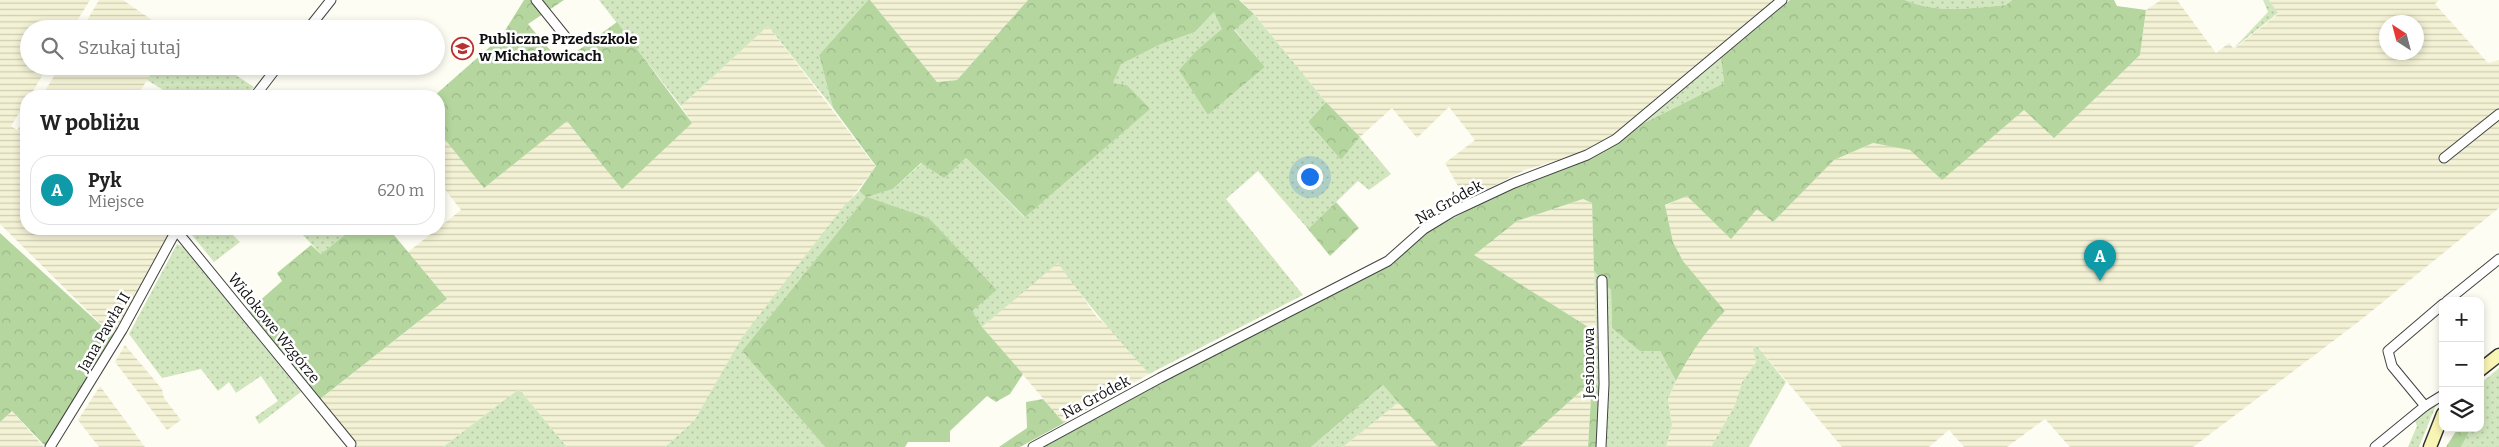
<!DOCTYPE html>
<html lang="pl">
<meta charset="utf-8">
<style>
:root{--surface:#fff;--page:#f2f2f2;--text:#222;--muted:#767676;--line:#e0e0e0;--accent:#0b8043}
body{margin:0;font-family:Bitter,serif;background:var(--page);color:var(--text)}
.controls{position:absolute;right:15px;bottom:15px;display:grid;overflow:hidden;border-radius:10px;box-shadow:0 2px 8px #0003}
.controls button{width:45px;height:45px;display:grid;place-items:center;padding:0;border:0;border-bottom:1px solid var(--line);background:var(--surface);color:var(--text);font:25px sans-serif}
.compass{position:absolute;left:2379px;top:15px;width:45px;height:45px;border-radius:50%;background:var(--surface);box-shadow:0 2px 8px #0003;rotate:324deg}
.you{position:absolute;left:1309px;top:176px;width:18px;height:18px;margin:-12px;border:4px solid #fff;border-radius:50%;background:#1a73e8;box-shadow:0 0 0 8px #1a73e833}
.badge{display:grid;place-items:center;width:32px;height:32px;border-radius:50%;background:var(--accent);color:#fff;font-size:16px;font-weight:700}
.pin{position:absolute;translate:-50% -41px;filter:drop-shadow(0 1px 2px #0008)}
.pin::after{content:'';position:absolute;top:26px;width:18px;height:15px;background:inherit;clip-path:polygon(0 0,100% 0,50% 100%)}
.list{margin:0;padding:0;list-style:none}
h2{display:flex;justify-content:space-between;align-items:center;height:65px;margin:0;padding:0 20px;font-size:21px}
h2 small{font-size:16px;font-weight:400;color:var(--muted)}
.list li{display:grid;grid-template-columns:32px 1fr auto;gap:15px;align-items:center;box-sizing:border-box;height:70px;margin:0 10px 10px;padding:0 10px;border:1px solid var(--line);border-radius:20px}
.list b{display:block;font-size:19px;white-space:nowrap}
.list p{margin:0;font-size:16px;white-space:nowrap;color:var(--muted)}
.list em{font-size:16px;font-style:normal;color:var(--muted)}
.icon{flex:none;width:28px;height:28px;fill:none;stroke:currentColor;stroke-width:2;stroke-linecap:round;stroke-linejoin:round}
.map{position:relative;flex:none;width:2499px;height:447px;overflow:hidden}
.search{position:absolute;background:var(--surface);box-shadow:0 2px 8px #0003;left:20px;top:20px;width:425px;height:55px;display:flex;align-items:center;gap:12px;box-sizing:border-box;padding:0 18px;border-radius:28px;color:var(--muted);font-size:19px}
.panel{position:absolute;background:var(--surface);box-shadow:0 2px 8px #0003;left:20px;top:90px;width:425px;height:145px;border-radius:20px}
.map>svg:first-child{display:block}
.farmland{fill:url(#farmland-rules);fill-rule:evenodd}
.grass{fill:url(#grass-dots)}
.forest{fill:url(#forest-crowns)}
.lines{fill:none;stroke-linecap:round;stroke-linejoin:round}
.street-casing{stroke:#434343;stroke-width:11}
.secondary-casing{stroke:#323232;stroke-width:15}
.street{stroke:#fff;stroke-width:9}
.secondary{stroke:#f9f5b4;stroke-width:12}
.labels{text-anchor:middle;stroke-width:5;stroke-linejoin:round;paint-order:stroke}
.poi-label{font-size:15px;font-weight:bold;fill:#101010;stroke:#fff;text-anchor:start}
.street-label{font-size:15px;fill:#101010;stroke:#fff}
</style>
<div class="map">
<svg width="2499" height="447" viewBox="0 0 2499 447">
<defs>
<pattern id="farmland-rules" width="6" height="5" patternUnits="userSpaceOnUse" patternTransform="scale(1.25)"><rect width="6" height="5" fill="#f3f2d5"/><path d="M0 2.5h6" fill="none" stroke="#cfceb6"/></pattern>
<pattern id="grass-dots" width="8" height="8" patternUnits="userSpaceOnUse" patternTransform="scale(1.25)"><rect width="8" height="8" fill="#d2e7bf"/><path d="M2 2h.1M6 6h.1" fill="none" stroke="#b3c5a3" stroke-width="1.8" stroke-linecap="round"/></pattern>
<pattern id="forest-crowns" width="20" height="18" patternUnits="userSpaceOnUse" patternTransform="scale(1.25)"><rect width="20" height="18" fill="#b5d79f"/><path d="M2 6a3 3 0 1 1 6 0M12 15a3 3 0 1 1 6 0" fill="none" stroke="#9bb888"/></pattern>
</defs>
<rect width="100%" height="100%" fill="#fefdf4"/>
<!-- farmland -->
<g class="farmland">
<polygon points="0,0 90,0 72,29 29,29 29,66 48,66 30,96 26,96 26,102 11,126 17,130 26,119 26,229 172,229 114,337 0,224"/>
<polygon points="99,0 123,0 165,29 82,29"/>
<polygon points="870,0 1028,0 957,80 937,82"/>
<polygon points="1240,0 1775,0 1614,137 1585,152 1525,170 1466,200 1445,163 1475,140 1449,107 1417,138 1392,108 1360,137 1326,102 1254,14"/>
<path d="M2161,0H2177L2216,53L2229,43L2234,49L2278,14L2269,0H2439L2435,4L2488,63L2499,60V208L2357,323L2193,447H2070L2045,419L2007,447H1964L1949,430L1929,447H1842L1756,345L1753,349L1756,362L1742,382L1735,405L1711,447H1666L1672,425L1668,399L1685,362L1707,331L1725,311L1683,261L1673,242L1665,206L1686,196L1758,209L1773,222L1834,160L1873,143L1910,149L1942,179L2024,109L2117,76L2140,55L2146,10ZM2386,22H2416V52H2386Z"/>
<polygon points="768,26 876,167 742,337 694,421 665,447 567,447 519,389 443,447 355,447 357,445 320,399 446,300 408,252 461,210 439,182 439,132 485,187 567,120 692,123 681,106"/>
<polygon points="60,66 156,66 137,96 42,96"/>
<polygon points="1583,199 1592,203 1596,332 1473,255 1517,221"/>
<polygon points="1058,262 1096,316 1120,338 1149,374 1064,423 982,327"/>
<polygon points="125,345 162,389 164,398 181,420 167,430 115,362"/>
<polygon points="1592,381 1588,447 1519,447"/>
<polygon points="100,386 145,447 99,447 78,420"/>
<polygon points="1399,402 1438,447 1343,447"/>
<polygon points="12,411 44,447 0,447 0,422"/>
</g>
<!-- grass -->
<g class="grass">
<polygon points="599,0 868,0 819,55 833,108 768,26 681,106"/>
<path d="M1905,0H2012L2006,5C1972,8 1937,14 1905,0Z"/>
<polygon points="2263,0 2269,0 2278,13 2233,49 2268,12"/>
<path d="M1214,12L1223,29L1198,49L1208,115L1265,67L1234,29L1254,14L1326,102L1308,122L1341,160L1360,137L1391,174L1369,190L1358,181L1308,229L1258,171L1226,199L1303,295L1149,374C1116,336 1086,304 1058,263L982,327L971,311L997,290L929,218L866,197L742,351L825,447H665L694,421L742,337L844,206L859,191L866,197L893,189L922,163L944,177L966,158L1024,217L1149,109L1127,85L1113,83L1120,64L1159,45L1195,32Z"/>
<polygon points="1721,58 1724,83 1642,124"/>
<polygon points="156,66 222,66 254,87 247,96 173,96 147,80"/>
<polygon points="187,229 233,229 231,233 240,242 214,262"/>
<polygon points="297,229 352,229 321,254"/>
<polygon points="177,244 185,248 301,392 259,424 255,417 278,401 261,376 236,393 229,382 218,391 201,369 162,378 129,334"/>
<polygon points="1594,271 1611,290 1612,328 1660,351 1676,381 1668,399 1672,425 1666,447 1600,447 1592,381 1596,332"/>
<polygon points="1756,345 1786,382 1749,447 1711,447 1735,405 1742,382 1756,362 1753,349"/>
<polygon points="2499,368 2499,447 2461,447 2471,428 2480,428 2480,384"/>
<polygon points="1383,385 1399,402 1343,447 1311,447"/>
<polygon points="519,389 567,447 443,447"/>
<polygon points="2433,403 2436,405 2419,447 2408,447 2417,426 2415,421"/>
</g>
<!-- forest -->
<g class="forest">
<polygon points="524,0 564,0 528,24 561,63 617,22 692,123 622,189 567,121 484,188 439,132 439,96 434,96 501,37"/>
<polygon points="868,0 870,0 937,82 957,80 1028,0 1239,0 1254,14 1234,30 1265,67 1208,115 1179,70 1198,49 1222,29 1214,12 1195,32 1159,45 1121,64 1113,83 1127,85 1150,109 1025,217 966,158 944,178 921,163 893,189 867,197 929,218 997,290 972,311 982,327 1023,374 1010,394 996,402 987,396 950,431 950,442 908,442 905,447 825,447 742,351 866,197 859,191 876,166 833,108 819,55"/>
<path d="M1790,0H1905C1937,14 1972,8 2006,5L2012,0H2114L2117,6L2146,10L2140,55L2054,138L2024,110L1942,180L1910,150L1873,143L1834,160L1773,222L1757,209L1731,239L1687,196L1665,205L1673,242L1683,261L1725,311C1705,332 1689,355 1676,381L1660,351H1640L1612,328L1611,290L1594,271L1592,203L1583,199L1517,221L1474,255L1596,332L1592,380L1602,390L1600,447H1588L1592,381L1519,447H1438L1383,385L1311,447H1038L1391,264L1425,233L1514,186L1610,148L1642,124L1724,83L1721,58Z"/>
<polygon points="1326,102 1360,137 1341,160 1308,122"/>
<polygon points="1336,202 1359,228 1330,256 1308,229"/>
<polygon points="352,229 389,229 447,299 320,399 248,311 282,281 277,273 311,245 321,254"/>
<polygon points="0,233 114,337 46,447 12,411 0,422"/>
<polygon points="1043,399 1064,423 1020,447 999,447 1027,428 1026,402"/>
<polygon points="2458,428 2471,428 2461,447 2446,447"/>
</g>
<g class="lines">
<defs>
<g id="street">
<polyline points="536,0 565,36"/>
<polyline points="308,29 331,0"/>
<polyline points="255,96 278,66"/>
<polyline points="2444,158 2499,114"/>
<polyline points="176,230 351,444"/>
<polyline points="2447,301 2499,259"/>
<polyline points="2425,406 2392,366 2388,351 2443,304"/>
<polyline points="50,447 122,330 177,229"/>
<polyline points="1033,447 1160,378 1388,261 1424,229 1452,212 1514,183 1587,155 1616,139 1782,0"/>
<polyline points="1601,447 1604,384 1602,280"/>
<polyline points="2375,447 2425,406 2443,395"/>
</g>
<g id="secondary">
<polyline points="2480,370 2499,355"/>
<polyline points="2430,447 2443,414"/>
</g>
</defs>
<!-- street casing -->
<use href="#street" class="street-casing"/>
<!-- secondary casing -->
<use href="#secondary" class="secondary-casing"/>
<!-- street -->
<use href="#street" class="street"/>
<!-- secondary -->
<use href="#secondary" class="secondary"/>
</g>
<!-- icons -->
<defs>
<symbol id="school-ring" viewBox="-11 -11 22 22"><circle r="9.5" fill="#fff" stroke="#b83130" stroke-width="1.5"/><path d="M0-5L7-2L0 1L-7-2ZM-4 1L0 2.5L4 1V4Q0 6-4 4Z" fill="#b83130"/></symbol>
</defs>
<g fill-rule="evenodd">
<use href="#school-ring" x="450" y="36" width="25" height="25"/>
</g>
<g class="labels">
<!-- poi labels -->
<g class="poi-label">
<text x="479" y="44">Publiczne Przedszkole<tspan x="479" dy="17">w Michałowicach</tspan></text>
</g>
<!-- street labels -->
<g class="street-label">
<text transform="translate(1449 202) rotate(-29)" y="5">Na Gródek</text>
<text transform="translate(274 328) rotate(51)" y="5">Widokowe Wzgórze</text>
<text transform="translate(104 332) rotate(-60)" y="5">Jana Pawła II</text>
<text transform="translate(1589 363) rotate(-90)" y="5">Jesionowa</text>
<text transform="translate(1096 397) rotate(-28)" y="5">Na Gródek</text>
</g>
</g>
</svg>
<div class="controls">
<button>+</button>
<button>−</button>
<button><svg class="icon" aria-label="layers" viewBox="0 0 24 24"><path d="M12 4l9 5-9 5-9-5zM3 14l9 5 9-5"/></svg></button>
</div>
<svg class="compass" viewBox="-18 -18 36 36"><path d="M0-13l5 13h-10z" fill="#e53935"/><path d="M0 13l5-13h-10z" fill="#767676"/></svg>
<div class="you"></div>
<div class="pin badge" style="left:2100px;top:281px;background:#0f9aa8">A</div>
<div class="search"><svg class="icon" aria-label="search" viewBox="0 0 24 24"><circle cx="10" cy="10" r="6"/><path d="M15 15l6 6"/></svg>Szukaj tutaj</div>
<section class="panel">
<h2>W pobliżu<small></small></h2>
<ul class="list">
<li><span class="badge" style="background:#0f9aa8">A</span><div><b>Pyk</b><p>Miejsce</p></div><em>620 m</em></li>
</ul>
</section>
</div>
